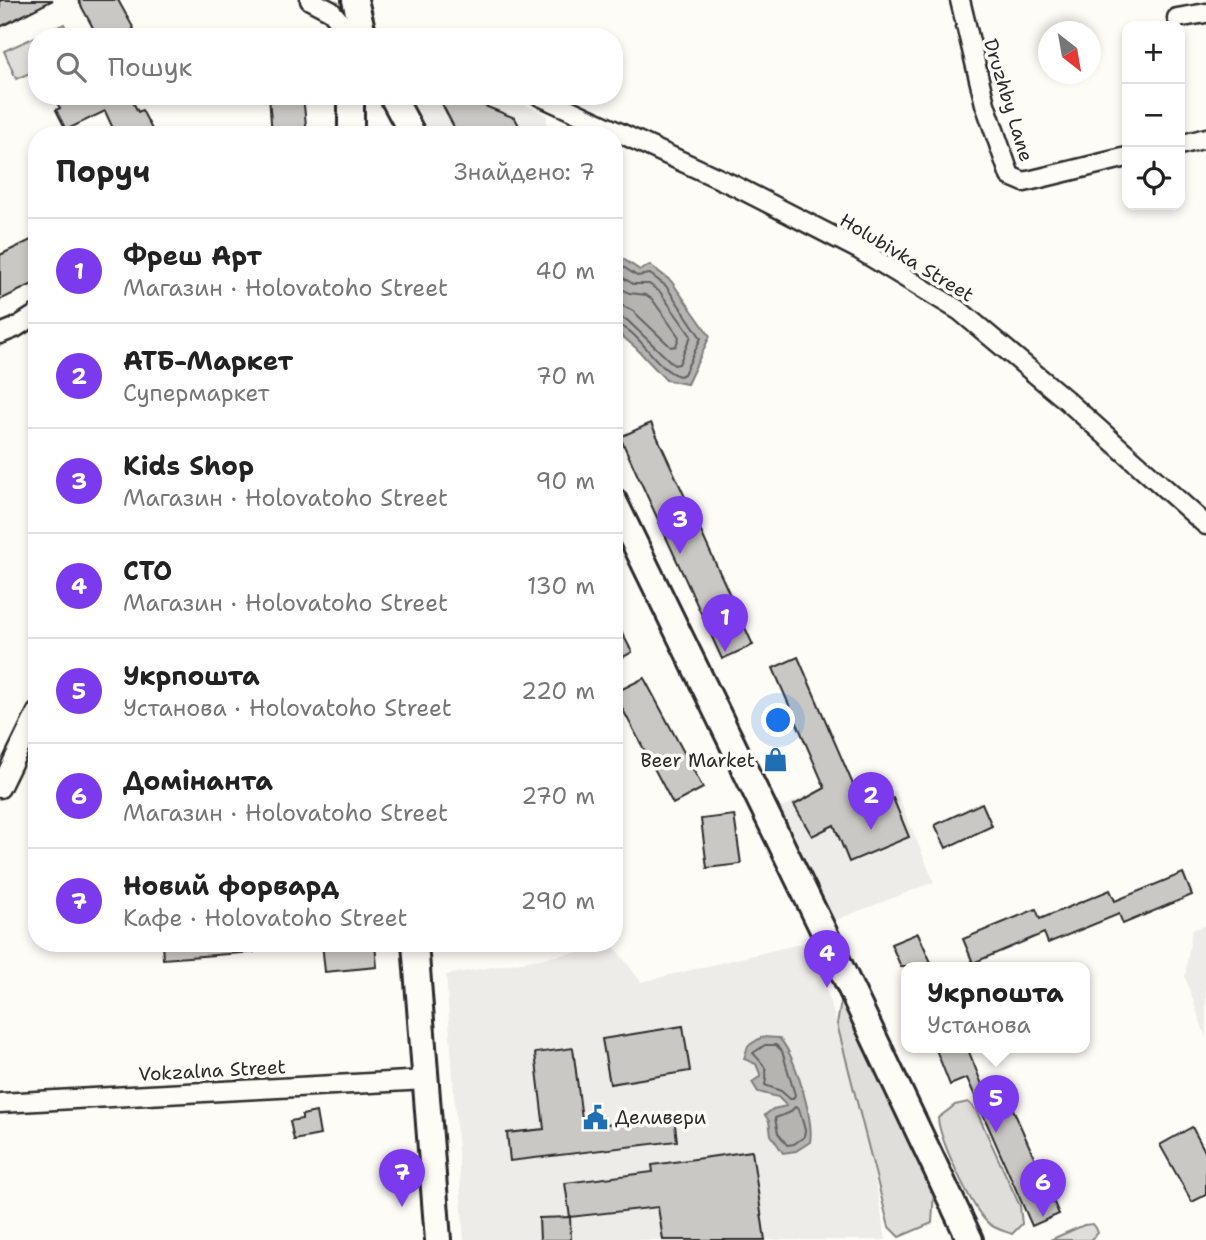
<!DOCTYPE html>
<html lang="uk">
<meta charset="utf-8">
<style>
:root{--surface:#fff;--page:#f2f2f2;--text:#222;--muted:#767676;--line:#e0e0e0;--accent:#7c3aed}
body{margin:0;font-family:"Shantell Sans",sans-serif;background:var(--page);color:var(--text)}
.controls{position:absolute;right:21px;top:21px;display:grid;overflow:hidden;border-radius:14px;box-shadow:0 4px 10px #0003}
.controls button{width:63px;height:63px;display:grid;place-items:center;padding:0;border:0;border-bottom:2px solid var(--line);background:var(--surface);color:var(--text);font:35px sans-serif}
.compass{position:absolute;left:1038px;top:21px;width:63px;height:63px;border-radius:50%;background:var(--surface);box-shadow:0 4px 10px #0003;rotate:149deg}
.you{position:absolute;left:779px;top:721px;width:24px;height:24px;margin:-18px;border:5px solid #fff;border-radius:50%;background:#1a73e8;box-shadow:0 0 0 10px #1a73e833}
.badge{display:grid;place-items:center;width:46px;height:46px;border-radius:50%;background:var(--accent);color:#fff;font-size:23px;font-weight:700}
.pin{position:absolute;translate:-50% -58px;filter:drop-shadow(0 2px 4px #0008)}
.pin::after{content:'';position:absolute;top:37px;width:24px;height:21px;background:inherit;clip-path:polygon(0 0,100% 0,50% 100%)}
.popup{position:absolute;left:901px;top:962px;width:189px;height:91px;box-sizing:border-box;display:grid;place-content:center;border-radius:14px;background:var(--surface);filter:drop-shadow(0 2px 5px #0005);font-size:23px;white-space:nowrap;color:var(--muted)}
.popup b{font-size:26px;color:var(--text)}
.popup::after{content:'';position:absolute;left:50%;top:100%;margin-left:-14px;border:14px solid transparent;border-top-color:var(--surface)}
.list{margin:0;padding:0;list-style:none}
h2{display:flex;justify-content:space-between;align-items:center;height:91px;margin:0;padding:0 28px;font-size:30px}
h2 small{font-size:23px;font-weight:400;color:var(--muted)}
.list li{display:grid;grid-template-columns:46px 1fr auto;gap:21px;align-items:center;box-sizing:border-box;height:105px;padding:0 28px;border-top:2px solid var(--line)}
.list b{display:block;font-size:26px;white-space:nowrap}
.list p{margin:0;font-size:23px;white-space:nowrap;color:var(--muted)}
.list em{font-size:23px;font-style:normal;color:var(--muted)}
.icon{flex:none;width:38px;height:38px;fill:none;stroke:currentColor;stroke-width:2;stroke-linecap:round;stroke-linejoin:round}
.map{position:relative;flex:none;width:1206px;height:1240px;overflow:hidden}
.search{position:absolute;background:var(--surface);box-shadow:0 4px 10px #0003;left:28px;top:28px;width:595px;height:77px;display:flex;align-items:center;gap:18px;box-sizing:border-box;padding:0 24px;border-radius:28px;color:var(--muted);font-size:26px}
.panel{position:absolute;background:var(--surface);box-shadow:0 4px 10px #0003;left:28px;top:126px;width:595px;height:826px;border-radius:28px}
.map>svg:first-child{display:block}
.built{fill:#edece8}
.green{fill:#dfdeda;stroke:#858482;stroke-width:2}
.water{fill:#b5b4b1;stroke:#7e7d7b;stroke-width:2}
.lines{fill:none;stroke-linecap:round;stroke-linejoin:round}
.shore{stroke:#626261;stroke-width:2}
.building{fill:#c9c8c4;stroke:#2b2b2b;stroke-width:2}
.street-casing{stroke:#2b2b2b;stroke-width:23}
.secondary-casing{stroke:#2b2b2b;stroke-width:30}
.street{stroke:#fdfcf7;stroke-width:18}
.secondary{stroke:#fdfcf7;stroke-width:24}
.labels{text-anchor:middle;stroke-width:7;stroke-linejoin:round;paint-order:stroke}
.street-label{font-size:19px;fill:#2b2b2b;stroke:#fdfcf7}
.poi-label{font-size:19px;fill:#2b2b2b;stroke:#fdfcf7;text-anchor:end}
</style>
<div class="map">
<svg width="1206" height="1240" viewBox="0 0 1206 1240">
<rect width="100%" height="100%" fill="#fdfcf7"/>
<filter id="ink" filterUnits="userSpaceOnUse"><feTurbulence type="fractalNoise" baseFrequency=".0143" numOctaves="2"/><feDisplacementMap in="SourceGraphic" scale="14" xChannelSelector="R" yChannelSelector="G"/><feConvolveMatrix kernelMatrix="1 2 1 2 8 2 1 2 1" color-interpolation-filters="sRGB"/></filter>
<g filter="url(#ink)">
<!-- built -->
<g class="built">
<polygon points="409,96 506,96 547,115 546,135 430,135"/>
<polygon points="816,791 832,815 896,791 934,882 833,921 774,811"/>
<polygon points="1206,925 1206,1038 1185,977 1192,930"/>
<polygon points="812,941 861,1105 886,1240 464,1240 446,975 614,946 641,982"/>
</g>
<!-- green -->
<g class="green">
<polygon points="64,24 70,37 37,37 37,70 16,79 4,51"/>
<polygon points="841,1002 858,1022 935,1175 932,1223 899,1237 889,1227 837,1024"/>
<path d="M968,1102L976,1110L1020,1206L1022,1224L1012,1234C1004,1231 992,1228 987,1222C972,1208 939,1139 938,1118L955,1105Z"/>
<polygon points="1093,1224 1096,1228 1098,1233 1090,1240 1050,1240 1084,1225"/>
</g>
<!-- water -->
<g class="water">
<polygon points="614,253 640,270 650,265 671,281 710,336 687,384 666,380 636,348 614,329"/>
<path d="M762,1037L779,1038C795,1054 814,1120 810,1142L796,1151L783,1153L771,1135L769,1121L765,1115L773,1109L787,1106L778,1097L758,1092L752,1082L761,1076L756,1064L744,1059L748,1046Z"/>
</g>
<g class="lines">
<!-- shore -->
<g class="shore">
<path d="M614,261L637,276L650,274L666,286L701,338L684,374L680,376C654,370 640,328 614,324"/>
<polyline points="614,272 633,284 649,284 660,292 691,336 679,364 674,365 627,320 614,316"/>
<polyline points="614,284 629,293 646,295 652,299 679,337 676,346 671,347 633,311 623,306 614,305"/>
<path d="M765,1045H776L782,1051L795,1095L793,1099H790L781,1091L765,1085C769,1068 764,1065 753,1053Z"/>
<polygon points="795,1107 799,1109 805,1130 804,1137 794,1144 787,1145 778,1133 775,1118 789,1113"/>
</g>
</g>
<!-- building -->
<g class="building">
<polygon points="0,0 53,0 0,27"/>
<polygon points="78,0 118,0 134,29 120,37 98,37"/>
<polygon points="70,96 130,96 138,112 142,110 155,135 116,135 105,111 66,130 56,110 60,108 57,103"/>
<polygon points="269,96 303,96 307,135 272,135"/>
<polygon points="438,96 460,96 515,118 524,135 458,135"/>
<polygon points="37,237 37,282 0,300 0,255"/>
<polygon points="651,423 753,645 722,659 620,437"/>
<polygon points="614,617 632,652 614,662"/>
<polygon points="798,657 864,810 893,798 909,837 849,862 834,825 812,836 794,805 825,788 773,668"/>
<polygon points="644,678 703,788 673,804 614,693"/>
<polygon points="982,803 992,826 946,848 935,825"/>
<polygon points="734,815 741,864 707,868 701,819"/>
<polygon points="1183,873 1192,895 1123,924 1119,914 1048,943 1044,933 973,963 963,939 1036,909 1040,919 1110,890 1115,901"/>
<polygon points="918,933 933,967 901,967 891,944"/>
<polygon points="162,943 254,943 254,952 163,959"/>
<polygon points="322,943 375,943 377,967 325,972"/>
<polygon points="683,1026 690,1071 610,1084 602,1039"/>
<polygon points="935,1047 967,1047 985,1092 1002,1084 1059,1214 1032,1226 967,1078 950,1085"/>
<polygon points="573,1048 583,1127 674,1116 677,1141 510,1161 507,1133 544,1129 535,1053"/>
<polygon points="316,1112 320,1135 294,1140 290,1121 302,1119 302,1115"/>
<polygon points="1192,1127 1206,1153 1206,1195 1192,1202 1160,1145"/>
<polygon points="752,1151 765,1240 663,1240 658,1207 570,1217 565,1183 653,1172 652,1165"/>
<polygon points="570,1217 571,1240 540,1240 539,1218"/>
</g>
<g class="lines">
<defs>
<g id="street">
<polyline points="310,0 331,11 353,37"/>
<polyline points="960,0 985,104 1010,176 1024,182 1127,157"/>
<polyline points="1177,18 1206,13"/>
<polyline points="540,96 735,186 858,249 960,311 1065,399 1206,525"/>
<polyline points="1180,145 1206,138"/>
<polyline points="0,334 15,328 37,314"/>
<polyline points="0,788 37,712"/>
<polyline points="0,1103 426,1080"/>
</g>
<g id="secondary">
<polyline points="355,0 364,37"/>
<polyline points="351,96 351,135"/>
<polyline points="392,96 413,135"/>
<polyline points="614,501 823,930 970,1240"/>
<polyline points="415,943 438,1240"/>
</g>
</defs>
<!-- street casing -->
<use href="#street" class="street-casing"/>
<!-- secondary casing -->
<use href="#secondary" class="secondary-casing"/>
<!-- street -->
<use href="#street" class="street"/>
<!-- secondary -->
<use href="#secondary" class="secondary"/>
</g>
</g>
<!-- icons -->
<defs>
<symbol id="shop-bare" viewBox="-9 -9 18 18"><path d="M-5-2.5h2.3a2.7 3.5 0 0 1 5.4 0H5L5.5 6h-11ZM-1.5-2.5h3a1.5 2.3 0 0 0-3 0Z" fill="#1f6fb2" stroke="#fdfcf7" stroke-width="2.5" paint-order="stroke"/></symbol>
<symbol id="civic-bare" viewBox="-9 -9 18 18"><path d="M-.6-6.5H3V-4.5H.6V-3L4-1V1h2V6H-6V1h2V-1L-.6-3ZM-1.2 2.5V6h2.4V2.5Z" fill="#1f6fb2" stroke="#fdfcf7" stroke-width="2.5" paint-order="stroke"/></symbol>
</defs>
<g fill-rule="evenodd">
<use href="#shop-bare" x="758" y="742" width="35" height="35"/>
<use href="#civic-bare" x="578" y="1100" width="35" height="35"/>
</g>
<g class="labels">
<!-- street labels -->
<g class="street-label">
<text transform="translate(1009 100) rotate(73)" y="7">Druzhby Lane</text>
<text transform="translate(907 257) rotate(31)" y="7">Holubivka Street</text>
<text transform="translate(212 1070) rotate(-3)" y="7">Vokzalna Street</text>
</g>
<!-- poi labels -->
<g class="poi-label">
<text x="755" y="767">Beer Market</text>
<text x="615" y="1124" text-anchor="start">Деливери</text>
</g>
</g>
</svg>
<div class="controls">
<button>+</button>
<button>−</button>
<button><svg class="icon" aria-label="locate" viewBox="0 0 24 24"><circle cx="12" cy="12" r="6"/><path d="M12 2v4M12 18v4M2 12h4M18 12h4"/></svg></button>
</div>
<svg class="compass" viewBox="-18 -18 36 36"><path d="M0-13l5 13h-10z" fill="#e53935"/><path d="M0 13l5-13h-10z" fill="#767676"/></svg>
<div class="you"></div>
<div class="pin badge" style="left:725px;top:652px">1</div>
<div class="pin badge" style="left:871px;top:830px">2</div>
<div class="pin badge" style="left:680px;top:554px">3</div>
<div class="pin badge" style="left:827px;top:988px">4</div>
<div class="pin badge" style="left:996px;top:1133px">5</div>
<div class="popup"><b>Укрпошта</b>Установа</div>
<div class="pin badge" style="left:1043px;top:1217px">6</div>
<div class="pin badge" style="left:402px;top:1207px">7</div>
<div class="search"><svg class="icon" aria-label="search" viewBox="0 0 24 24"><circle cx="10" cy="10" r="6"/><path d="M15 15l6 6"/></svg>Пошук</div>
<section class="panel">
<h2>Поруч<small>Знайдено: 7</small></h2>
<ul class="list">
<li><span class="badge">1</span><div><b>Фреш Арт</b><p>Магазин · Holovatoho Street</p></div><em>40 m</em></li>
<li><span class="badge">2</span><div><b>АТБ-Маркет</b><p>Супермаркет</p></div><em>70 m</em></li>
<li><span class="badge">3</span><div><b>Kids Shop</b><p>Магазин · Holovatoho Street</p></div><em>90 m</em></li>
<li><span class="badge">4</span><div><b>СТО</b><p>Магазин · Holovatoho Street</p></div><em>130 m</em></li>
<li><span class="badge">5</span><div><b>Укрпошта</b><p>Установа · Holovatoho Street</p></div><em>220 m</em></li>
<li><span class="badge">6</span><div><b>Домінанта</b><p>Магазин · Holovatoho Street</p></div><em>270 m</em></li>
<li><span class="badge">7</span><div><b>Новий форвард</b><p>Кафе · Holovatoho Street</p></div><em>290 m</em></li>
</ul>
</section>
</div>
